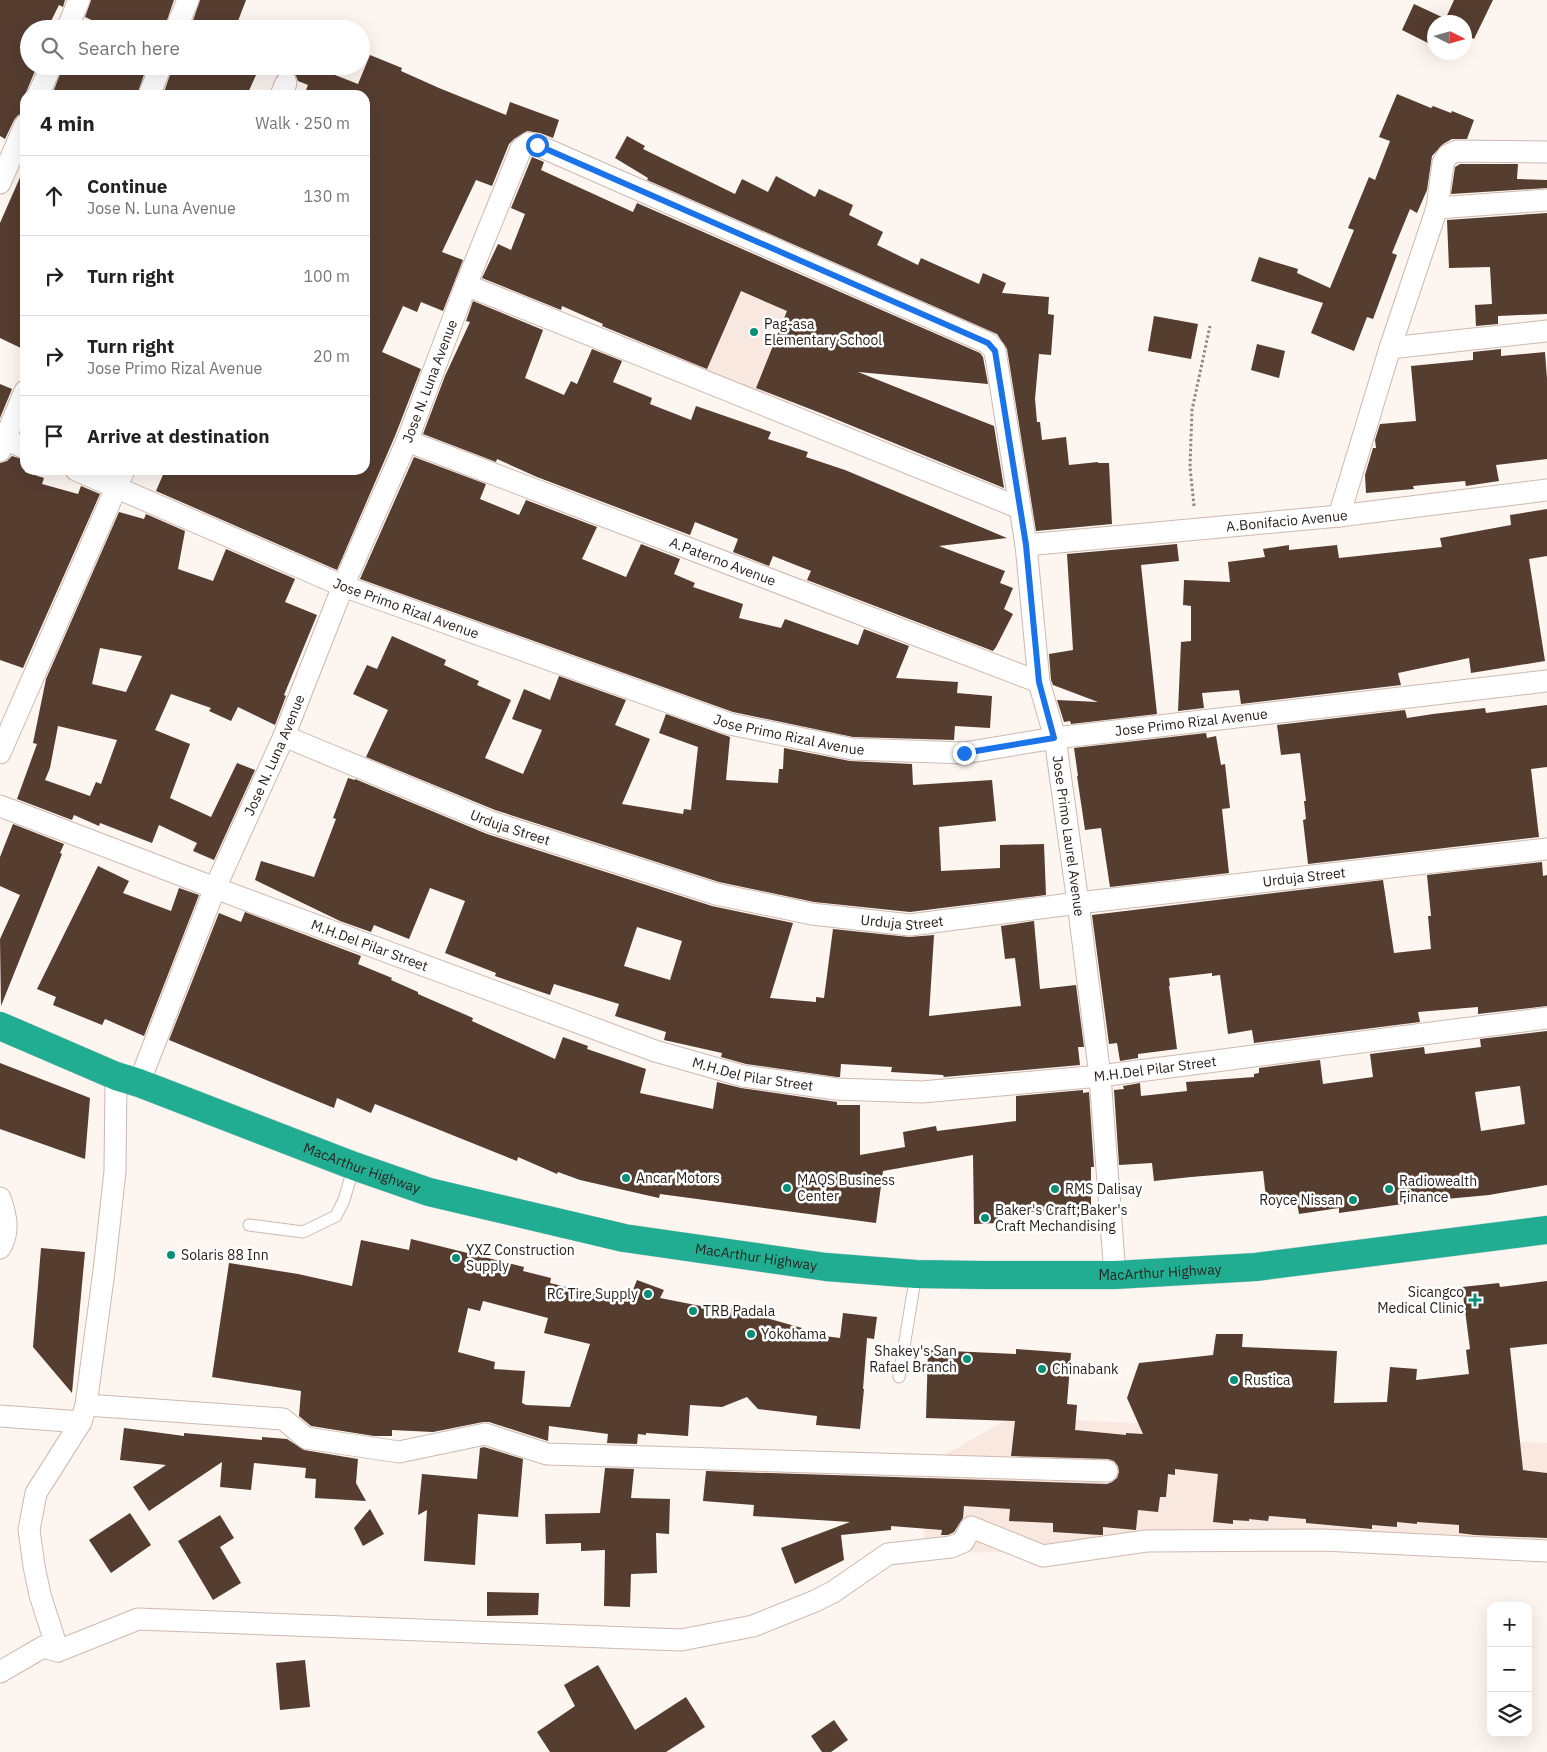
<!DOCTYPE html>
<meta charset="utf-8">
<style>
:root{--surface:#fff;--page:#f2f2f2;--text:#222;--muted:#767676;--line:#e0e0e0}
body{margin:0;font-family:"IBM Plex Sans",sans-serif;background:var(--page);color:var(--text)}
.controls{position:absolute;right:15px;bottom:15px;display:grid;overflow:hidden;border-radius:10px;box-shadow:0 5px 20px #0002}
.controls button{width:45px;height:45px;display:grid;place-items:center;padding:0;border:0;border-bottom:1px solid var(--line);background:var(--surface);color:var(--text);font:25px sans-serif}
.compass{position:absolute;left:1427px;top:15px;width:45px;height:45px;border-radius:50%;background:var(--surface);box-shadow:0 5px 20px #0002;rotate:95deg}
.stop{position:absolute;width:15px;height:15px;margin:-11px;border:4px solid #1a73e8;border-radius:50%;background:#fff}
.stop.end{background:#1a73e8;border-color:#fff;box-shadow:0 1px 5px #0008}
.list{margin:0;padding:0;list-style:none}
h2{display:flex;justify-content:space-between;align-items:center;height:65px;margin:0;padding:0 20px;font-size:21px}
h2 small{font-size:16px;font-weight:400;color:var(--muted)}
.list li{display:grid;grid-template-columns:32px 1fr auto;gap:15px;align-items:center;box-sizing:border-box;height:80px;padding:0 20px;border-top:1px solid var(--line)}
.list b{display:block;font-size:19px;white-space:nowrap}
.list p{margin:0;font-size:16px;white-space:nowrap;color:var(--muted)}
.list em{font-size:16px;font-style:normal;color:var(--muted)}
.icon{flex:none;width:28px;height:28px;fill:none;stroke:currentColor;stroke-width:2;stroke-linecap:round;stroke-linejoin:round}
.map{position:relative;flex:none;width:1547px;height:1752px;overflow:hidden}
.search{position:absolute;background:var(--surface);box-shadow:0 5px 20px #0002;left:20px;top:20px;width:350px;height:55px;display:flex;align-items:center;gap:12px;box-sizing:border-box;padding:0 18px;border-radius:28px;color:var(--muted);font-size:19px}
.panel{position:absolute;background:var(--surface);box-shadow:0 5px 20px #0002;left:20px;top:90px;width:350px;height:385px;border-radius:15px}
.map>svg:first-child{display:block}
.built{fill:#f9e8df}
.building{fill:#553d30;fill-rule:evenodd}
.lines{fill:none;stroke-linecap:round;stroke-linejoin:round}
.lane-casing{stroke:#cdb9af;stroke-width:13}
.street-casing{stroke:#cdb9af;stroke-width:23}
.highway-casing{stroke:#d4d3d2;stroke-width:29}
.path{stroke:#8f8783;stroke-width:3;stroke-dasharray:2.5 2.5;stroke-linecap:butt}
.lane{stroke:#fff;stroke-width:11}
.street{stroke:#fff;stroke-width:21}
.highway{stroke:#20ad92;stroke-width:28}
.route{stroke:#1a73e8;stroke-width:6}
.poi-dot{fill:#058f77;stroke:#fff;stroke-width:2}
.labels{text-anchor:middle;stroke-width:5;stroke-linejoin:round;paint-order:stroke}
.poi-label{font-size:14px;fill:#2a221e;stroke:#fff;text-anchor:start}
.street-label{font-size:14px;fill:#2a221e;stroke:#fff}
</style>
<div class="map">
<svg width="1547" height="1752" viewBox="0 0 1547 1752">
<rect width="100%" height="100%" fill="#fdf5f0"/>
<!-- built -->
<g class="built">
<polygon points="723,253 836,302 787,411 671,362"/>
<polygon points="1011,1417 1547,1443 1547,1544 935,1553 923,1542 931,1488 925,1466"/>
</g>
<!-- building -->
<g class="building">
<polygon points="0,0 65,0 63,7 59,5 47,29 29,29 29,66 37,66 25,95 25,113 18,115 14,120 5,139 0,136"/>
<polygon points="91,0 174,0 164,29 111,29 85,17"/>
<polygon points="200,0 246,0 235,29 190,29"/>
<polygon points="1454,0 1493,0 1474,39 1464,34 1464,22 1444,22"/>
<polygon points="1414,4 1444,18 1442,22 1434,22 1434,38 1432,45 1402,30"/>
<polygon points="370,55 402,68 401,71 439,88 506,115 510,102 559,120 553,138 540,133 527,131 514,139 509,144 492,186 476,180 442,252 463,260 443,311 421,302 417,312 403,306 382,352 421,369 395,436 337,570 156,491 165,470 365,470 365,95 304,95 308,85 298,81 296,76 291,72 285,71 279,73 264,66 312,66 358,84"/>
<polygon points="63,66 147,66 137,95 52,95"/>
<polygon points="173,66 260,66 247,95 163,95"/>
<polygon points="1397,94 1431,108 1433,106 1451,113 1452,111 1474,120 1467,139 1452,139 1443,144 1432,156 1427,190 1417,213 1410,209 1392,253 1397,255 1373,319 1367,317 1354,351 1311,333 1323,303 1251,281 1259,257 1298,269 1297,273 1330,288 1354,230 1348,228 1369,177 1375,180 1390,141 1379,137"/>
<polygon points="627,136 645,146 643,149 735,194 742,179 768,192 776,176 815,197 819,189 853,205 849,215 883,232 877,245 918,265 921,258 979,284 983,273 1006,283 1002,293 1049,297 1048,314 1054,315 1051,355 1039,354 1035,399 1037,422 1040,422 1042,440 1066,437 1069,465 1098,462 1098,463 1109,463 1112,524 1036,531 1007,349 997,334 647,180 648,178 615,158"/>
<polygon points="532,157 544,162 541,170 633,212 637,203 980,353 983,357 988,384 858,372 994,426 1004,488 823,414 756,388 787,311 741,291 707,369 602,326 603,324 562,306 561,310 482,278 498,244 511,250 525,214 511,208"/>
<polygon points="1460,164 1518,164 1517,179 1547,180 1547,188 1451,194 1455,167"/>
<polygon points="25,166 25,350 0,338 0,223"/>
<polygon points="1547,213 1547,314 1498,316 1498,324 1476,326 1475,305 1492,304 1490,267 1449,268 1447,220"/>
<polygon points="473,301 543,330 525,378 564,395 571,381 577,384 592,349 622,361 613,382 652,398 650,404 691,420 696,406 771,432 768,439 808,452 806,457 845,470 1007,538 939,546 1005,571 1000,583 1013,588 1004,609 1013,614 996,647 993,651 807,580 811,571 773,556 769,566 733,552 738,539 695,522 690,535 537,477 497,459 496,462 423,434 445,376 470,322 466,321"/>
<polygon points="1154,316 1198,324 1191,359 1148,351"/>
<polygon points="1257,344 1285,351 1279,378 1251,370"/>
<polygon points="1501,349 1501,356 1545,352 1547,379 1547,459 1496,465 1499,481 1466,486 1465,481 1413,486 1414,489 1366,493 1365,475 1373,448 1376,448 1375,440 1380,424 1416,421 1411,366 1473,360 1473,352"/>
<polygon points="0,384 12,389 0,418"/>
<polygon points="12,456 25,460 25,472 44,478 42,484 78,494 81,486 100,494 23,668 0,660 0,463 7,461"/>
<polygon points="414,457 486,484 480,499 519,515 526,500 597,527 582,559 626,577 641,544 680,559 674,574 695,583 693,587 743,604 739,618 781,628 785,619 858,645 864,629 909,646 896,678 958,682 957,693 992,696 990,728 955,726 954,740 853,737 733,712 360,579"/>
<polygon points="1547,509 1547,556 1529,559 1545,661 1471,673 1469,658 1398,673 1401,685 1241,704 1239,690 1202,693 1204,708 1178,711 1181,642 1191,641 1191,606 1183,605 1184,580 1230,582 1228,562 1265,557 1263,549 1289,545 1289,550 1337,545 1339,558 1442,547 1440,538 1511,525 1510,515"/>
<path d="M119,512L144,519L146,514L185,531L178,569L213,581L226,549L295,579L285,602L317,615L284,695L286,696L275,725L238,707L231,721L209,711L211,708L171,694L155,730L190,744L170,798L211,817L237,763L255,770L214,860L193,851L197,843L159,825L152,843L100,823L99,826L74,815L72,820L17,799L37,744L33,743L46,679ZM100,648L142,656L126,692L92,684ZM58,726L117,740L101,784L96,782L90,796L45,780L50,768Z"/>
<polygon points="1177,544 1179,561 1141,565 1157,714 1071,724 1070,721 1064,722 1057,700 1098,702 1053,685 1051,680 1049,654 1073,650 1067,554"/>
<polygon points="392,636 446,660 444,665 479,681 477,685 511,700 485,758 523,774 542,730 512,719 524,689 550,700 559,676 626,700 615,725 650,739 622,804 683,814 684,809 691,810 698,747 659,733 666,714 730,737 726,780 778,783 779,769 783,769 784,748 850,761 912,764 913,785 992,780 996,821 939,827 941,871 1000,868 1000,845 1044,844 1046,895 910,912 814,902 719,882 495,810 366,757 388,710 353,694 367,665 377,669"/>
<polygon points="1547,705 1547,767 1531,769 1539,837 1308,864 1303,820 1306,819 1304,801 1306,801 1300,753 1281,755 1277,725 1405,710 1407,718 1433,714 1485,708 1486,713"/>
<polygon points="1206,733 1207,738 1216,736 1221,765 1225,764 1230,808 1222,809 1229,873 1110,887 1101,828 1085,830 1077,776 1078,776 1074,748"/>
<path d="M348,778L355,780V779L487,834L712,906L793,923L770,998L816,1002V997L824,998L833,929L909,937L934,935L929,1016L1021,1006L1015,958L1005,959L1001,926L1034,921L1040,989L1076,985L1084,1047H1078L1080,1065L944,1077L943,1075L891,1072L892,1067L841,1064L840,1077H837L746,1064L721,1057L722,1053L664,1040L666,1032L615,1016L619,1004L554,984L550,995L495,976L496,973L445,953L465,901L430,888L409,939L374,925L371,932L340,921L255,880L261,861L314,877L336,819L333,818ZM637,927L682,941L670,980L624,966Z"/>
<polygon points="13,824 64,844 60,853 62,854 1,1006 0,939 20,895 0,886 0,857"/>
<polygon points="1542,862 1543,876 1547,875 1547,1006 1478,1014 1478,1007 1418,1012 1420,1022 1254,1043 1252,1030 1228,1034 1220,975 1212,976 1212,973 1169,978 1170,986 1169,986 1177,1049 1138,1054 1138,1058 1120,1061 1117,1043 1109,1044 1092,915 1383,880 1394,953 1431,949 1428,916 1431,916 1427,875"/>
<polygon points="98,866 129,881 123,893 171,911 179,888 199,895 144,1036 105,1019 102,1025 53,1005 56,997 37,989"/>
<polygon points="245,912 361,956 358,964 392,978 391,980 418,992 418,994 473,1018 472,1021 555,1059 563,1037 588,1046 587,1049 646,1069 640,1093 713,1109 717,1082 741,1088 837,1102 837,1105 860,1105 860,1155 905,1147 903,1132 936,1126 937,1131 1016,1121 1016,1096 1083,1090 1083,1093 1089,1092 1094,1167 1091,1167 1091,1211 998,1212 998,1223 974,1224 973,1155 883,1171 876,1223 660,1194 659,1198 580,1180 558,1172 557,1174 518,1157 517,1161 375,1104 371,1113 337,1098 334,1108 169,1040 219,913 241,922"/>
<path d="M1547,1031V1185L1489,1195L1424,1201L1339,1213V1208L1299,1214L1297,1203L1267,1207L1263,1171L1191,1177L1154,1181L1152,1163L1119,1165L1114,1090L1124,1089L1123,1086L1140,1083L1141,1096L1187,1091L1186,1082L1254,1077V1074L1259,1073V1068L1320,1060L1323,1084L1373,1077L1370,1054L1424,1047L1425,1054L1481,1047L1480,1039ZM1520,1086L1525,1124L1481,1131L1475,1092Z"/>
<polygon points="0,1063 90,1098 85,1159 0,1129"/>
<path d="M411,1239L524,1267L523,1271L551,1278L550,1283L628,1302L637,1280L664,1290L660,1298L731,1312V1308L802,1328L801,1333L840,1338L843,1313L877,1317L874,1339L867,1338L863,1389H864L860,1429L816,1425L817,1416L758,1409L747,1397L722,1407L690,1405L688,1436L646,1433V1435L638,1434L637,1444L607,1443L608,1434L549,1426L548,1441L489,1422H483L433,1432L392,1430V1436H374L311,1426L299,1416L301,1391L212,1377L229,1263L298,1274L352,1286L361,1240L409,1250ZM483,1301L548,1318L544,1333L590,1344L570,1407L526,1405L522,1403L525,1371L494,1369L495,1362L458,1352L468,1308L480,1311Z"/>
<polygon points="41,1248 85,1252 72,1393 33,1347"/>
<polygon points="1547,1281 1547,1344 1510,1348 1523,1470 1547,1473 1547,1538 1475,1535 1459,1533 1459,1525 1417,1522 1417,1524 1397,1522 1397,1527 1372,1525 1372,1529 1306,1523 1306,1519 1269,1516 1268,1521 1249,1519 1249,1521 1233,1520 1233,1524 1213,1522 1218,1474 1175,1469 1175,1475 1168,1474 1166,1497 1160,1497 1158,1512 1138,1510 1136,1530 1103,1527 1103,1535 1100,1535 1053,1532 1053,1523 1009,1521 1010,1509 964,1506 963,1518 954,1532 948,1535 941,1535 942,1530 891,1526 891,1530 841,1535 844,1560 795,1584 781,1548 850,1522 753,1516 754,1505 703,1501 706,1471 1107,1484 1112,1482 1117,1478 1119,1472 1118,1466 1114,1461 1108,1459 1011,1456 1015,1421 926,1418 928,1350 1016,1354 1016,1349 1071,1353 1067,1404 1077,1405 1075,1430 1126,1435 1126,1433 1143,1434 1127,1398 1139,1363 1213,1355 1216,1334 1243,1334 1242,1347 1337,1351 1334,1403 1387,1402 1390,1367 1417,1369 1416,1380 1469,1374 1466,1350 1470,1349 1462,1287 1499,1283 1500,1287"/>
<polygon points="124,1428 184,1436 184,1433 262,1440 262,1437 287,1439 304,1450 358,1459 356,1483 366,1501 315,1498 316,1479 305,1478 306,1468 254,1463 251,1490 220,1487 222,1462 149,1511 133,1487 166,1465 120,1460"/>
<polygon points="484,1447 523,1459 518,1517 478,1514 475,1565 424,1561 427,1510 418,1515 422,1474 477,1479 480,1448"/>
<polygon points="605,1468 634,1469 631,1498 670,1499 669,1534 656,1533 657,1573 631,1574 630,1607 604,1606 605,1550 581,1551 581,1543 546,1544 545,1514 600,1513"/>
<polygon points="370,1509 384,1534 363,1546 354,1528"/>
<polygon points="130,1513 151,1545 111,1573 89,1540"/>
<polygon points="220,1515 234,1538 220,1547 241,1583 213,1600 178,1541"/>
<polygon points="487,1592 539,1593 538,1615 487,1616"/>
<polygon points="305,1660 310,1707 280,1710 276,1663"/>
<polygon points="598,1665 635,1730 686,1697 705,1727 666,1752 550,1752 537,1732 575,1706 564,1685"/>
<polygon points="834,1720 848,1740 831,1752 822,1752 811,1736"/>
</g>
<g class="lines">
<defs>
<g id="lane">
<polyline points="249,1225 303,1232 336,1216 344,1200 354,1166"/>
<polyline points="899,1377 916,1274"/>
</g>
<g id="street">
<polyline points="67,29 79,0"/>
<polyline points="176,29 188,0"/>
<polyline points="38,95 51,66"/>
<polyline points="149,95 161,66"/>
<polyline points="281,95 286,83"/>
<polyline points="0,183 25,125"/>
<polyline points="1437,208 1547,200"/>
<polyline points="466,285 1020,508"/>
<polyline points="1390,348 1547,331"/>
<polyline points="0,437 25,448"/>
<path id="s1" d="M407,441L1039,682"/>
<polyline points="0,451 25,391"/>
<path id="s2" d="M76,470L343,586L730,724L852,749L964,753L1055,738L1547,681"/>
<polyline points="1339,516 1390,348 1437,208 1443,163 1448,155 1457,151 1547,152"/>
<path id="s3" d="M1026,545L1339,516L1547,490"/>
<path id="s4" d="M284,736L491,822L716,894L812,914L910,925L1078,903L1547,849"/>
<polyline points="0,753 124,470"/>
<path id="s5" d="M0,806L215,888L655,1051L743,1076L836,1089L922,1092L1100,1076L1547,1018"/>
<path id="s6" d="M139,1083L215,888L284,736L343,586L407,441L466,285L521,149L529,143L537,145L988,343L995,351L1026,545L1039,682L1055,738L1078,903L1100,1076L1115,1275"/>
<path d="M0,1198C6,1215 10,1232 0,1248"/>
<polyline points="86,1405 283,1419 306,1438 399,1452 485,1434 547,1454 1107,1471"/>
<polyline points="0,1416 81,1422 86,1405 104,1271 115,1171 116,1076"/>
<polyline points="58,1651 40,1595 34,1566 29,1530 36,1493 81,1422"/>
<polyline points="0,1672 43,1647 58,1651 138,1619 681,1640 753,1626 815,1601 833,1592 888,1554 951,1547 963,1542 971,1527 1043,1556 1146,1541 1323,1540 1547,1551"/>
</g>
<g id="highway">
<path id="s7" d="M0,1026L116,1076L139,1083L354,1166L429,1192L624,1238L826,1267L916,1274L982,1275H1115L1256,1267L1547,1230"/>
</g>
</defs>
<!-- lane casing -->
<use href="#lane" class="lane-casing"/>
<!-- street casing -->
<use href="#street" class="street-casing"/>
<!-- highway casing -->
<use href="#highway" class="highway-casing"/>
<!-- path -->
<polyline class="path" points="1194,506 1190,467 1192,410 1210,326"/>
<!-- lane -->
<use href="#lane" class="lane"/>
<!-- street -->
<use href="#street" class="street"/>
<!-- highway -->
<use href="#highway" class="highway"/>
</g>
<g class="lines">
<!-- route -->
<polyline class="route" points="537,145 988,343 995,351 1026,545 1039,682 1054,738 964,753"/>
</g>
<!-- markers -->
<g class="poi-dot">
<circle cx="754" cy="332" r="5"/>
<circle cx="626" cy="1178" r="5"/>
<circle cx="787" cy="1188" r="5"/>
<circle cx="1055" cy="1189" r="5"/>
<circle cx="1389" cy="1189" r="5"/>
<circle cx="1353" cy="1200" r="5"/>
<circle cx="985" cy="1218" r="5"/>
<circle cx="171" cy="1255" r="5"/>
<circle cx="456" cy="1258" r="5"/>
<circle cx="648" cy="1294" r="5"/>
<path d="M1472.5 1292.5h5v5h5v5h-5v5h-5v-5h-5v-5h5z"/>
<circle cx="693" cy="1311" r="5"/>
<circle cx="751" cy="1334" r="5"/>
<circle cx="967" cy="1359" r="5"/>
<circle cx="1042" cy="1369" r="5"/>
<circle cx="1234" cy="1380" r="5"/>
</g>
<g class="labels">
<!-- poi labels -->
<g class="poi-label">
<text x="764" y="329">Pag-asa<tspan x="764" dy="16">Elementary School</tspan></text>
<text x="636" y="1183">Ancar Motors</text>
<text x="797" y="1185">MAQS Business<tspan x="797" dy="16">Center</tspan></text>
<text x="1399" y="1186">Radiowealth<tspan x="1399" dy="16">Finance</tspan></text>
<text x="1065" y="1194">RMS Dalisay</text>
<text x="1343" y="1205" text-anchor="end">Royce Nissan</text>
<text x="995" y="1215">Baker's Craft;Baker's<tspan x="995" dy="16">Craft Mechandising</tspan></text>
<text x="466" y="1255">YXZ Construction<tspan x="466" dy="16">Supply</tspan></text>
<text x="181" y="1260">Solaris 88 Inn</text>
<text x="1464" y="1297" text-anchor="end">Sicangco<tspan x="1464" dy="16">Medical Clinic</tspan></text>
<text x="638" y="1299" text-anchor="end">RC Tire Supply</text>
<text x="703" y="1316">TRB Padala</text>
<text x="761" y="1339">Yokohama</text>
<text x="957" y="1356" text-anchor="end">Shakey's San<tspan x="957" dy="16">Rafael Branch</tspan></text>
<text x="1052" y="1374">Chinabank</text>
<text x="1244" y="1385">Rustica</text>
</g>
<!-- street labels -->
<g class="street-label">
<text dy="5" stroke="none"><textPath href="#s6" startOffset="760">Jose N. Luna Avenue</textPath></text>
<text dy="5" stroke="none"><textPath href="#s3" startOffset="262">A.Bonifacio Avenue</textPath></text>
<text dy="5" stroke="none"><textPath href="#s1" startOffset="338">A.Paterno Avenue</textPath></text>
<text dy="5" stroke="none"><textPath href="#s2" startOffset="358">Jose Primo Rizal Avenue</textPath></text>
<text dy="5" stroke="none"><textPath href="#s2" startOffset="1168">Jose Primo Rizal Avenue</textPath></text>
<text dy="5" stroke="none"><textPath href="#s2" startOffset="762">Jose Primo Rizal Avenue</textPath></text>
<text dy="5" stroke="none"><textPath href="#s6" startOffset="355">Jose N. Luna Avenue</textPath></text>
<text dy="5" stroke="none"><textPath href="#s4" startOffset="244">Urduja Street</textPath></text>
<text dy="5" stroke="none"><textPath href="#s6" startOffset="2022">Jose Primo Laurel Avenue</textPath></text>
<text dy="5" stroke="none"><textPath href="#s4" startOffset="1054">Urduja Street</textPath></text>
<text dy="5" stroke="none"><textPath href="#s4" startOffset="649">Urduja Street</textPath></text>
<text dy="5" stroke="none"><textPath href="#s5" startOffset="395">M.H.Del Pilar Street</textPath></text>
<text dy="5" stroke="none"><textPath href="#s5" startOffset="1205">M.H.Del Pilar Street</textPath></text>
<text dy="5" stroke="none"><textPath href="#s5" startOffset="800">M.H.Del Pilar Street</textPath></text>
<text dy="5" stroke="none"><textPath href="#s7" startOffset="389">MacArthur Highway</textPath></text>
<text dy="5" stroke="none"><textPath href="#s7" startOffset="794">MacArthur Highway</textPath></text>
<text dy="5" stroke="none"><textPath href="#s7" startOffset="1199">MacArthur Highway</textPath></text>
</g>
</g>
</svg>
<div class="controls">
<button>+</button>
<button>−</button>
<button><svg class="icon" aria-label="layers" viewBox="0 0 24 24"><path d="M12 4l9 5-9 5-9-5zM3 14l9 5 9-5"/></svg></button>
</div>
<svg class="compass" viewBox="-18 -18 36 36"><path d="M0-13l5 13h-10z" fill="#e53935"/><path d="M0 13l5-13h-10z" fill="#767676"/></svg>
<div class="stop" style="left:537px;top:145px"></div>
<div class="stop end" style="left:964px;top:753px"></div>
<div class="search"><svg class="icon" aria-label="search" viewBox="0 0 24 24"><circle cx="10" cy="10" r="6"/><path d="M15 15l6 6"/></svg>Search here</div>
<section class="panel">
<h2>4 min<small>Walk · 250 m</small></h2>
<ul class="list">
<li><svg class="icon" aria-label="ahead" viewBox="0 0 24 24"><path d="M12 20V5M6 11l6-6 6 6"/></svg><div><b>Continue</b><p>Jose N. Luna Avenue</p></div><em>130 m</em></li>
<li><svg class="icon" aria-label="right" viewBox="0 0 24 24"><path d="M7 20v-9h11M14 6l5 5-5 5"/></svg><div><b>Turn right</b></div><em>100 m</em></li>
<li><svg class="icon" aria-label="right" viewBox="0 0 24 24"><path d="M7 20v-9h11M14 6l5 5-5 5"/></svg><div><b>Turn right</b><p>Jose Primo Rizal Avenue</p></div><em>20 m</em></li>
<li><svg class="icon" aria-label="arrive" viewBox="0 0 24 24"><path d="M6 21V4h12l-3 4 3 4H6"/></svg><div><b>Arrive at destination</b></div></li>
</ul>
</section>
</div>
